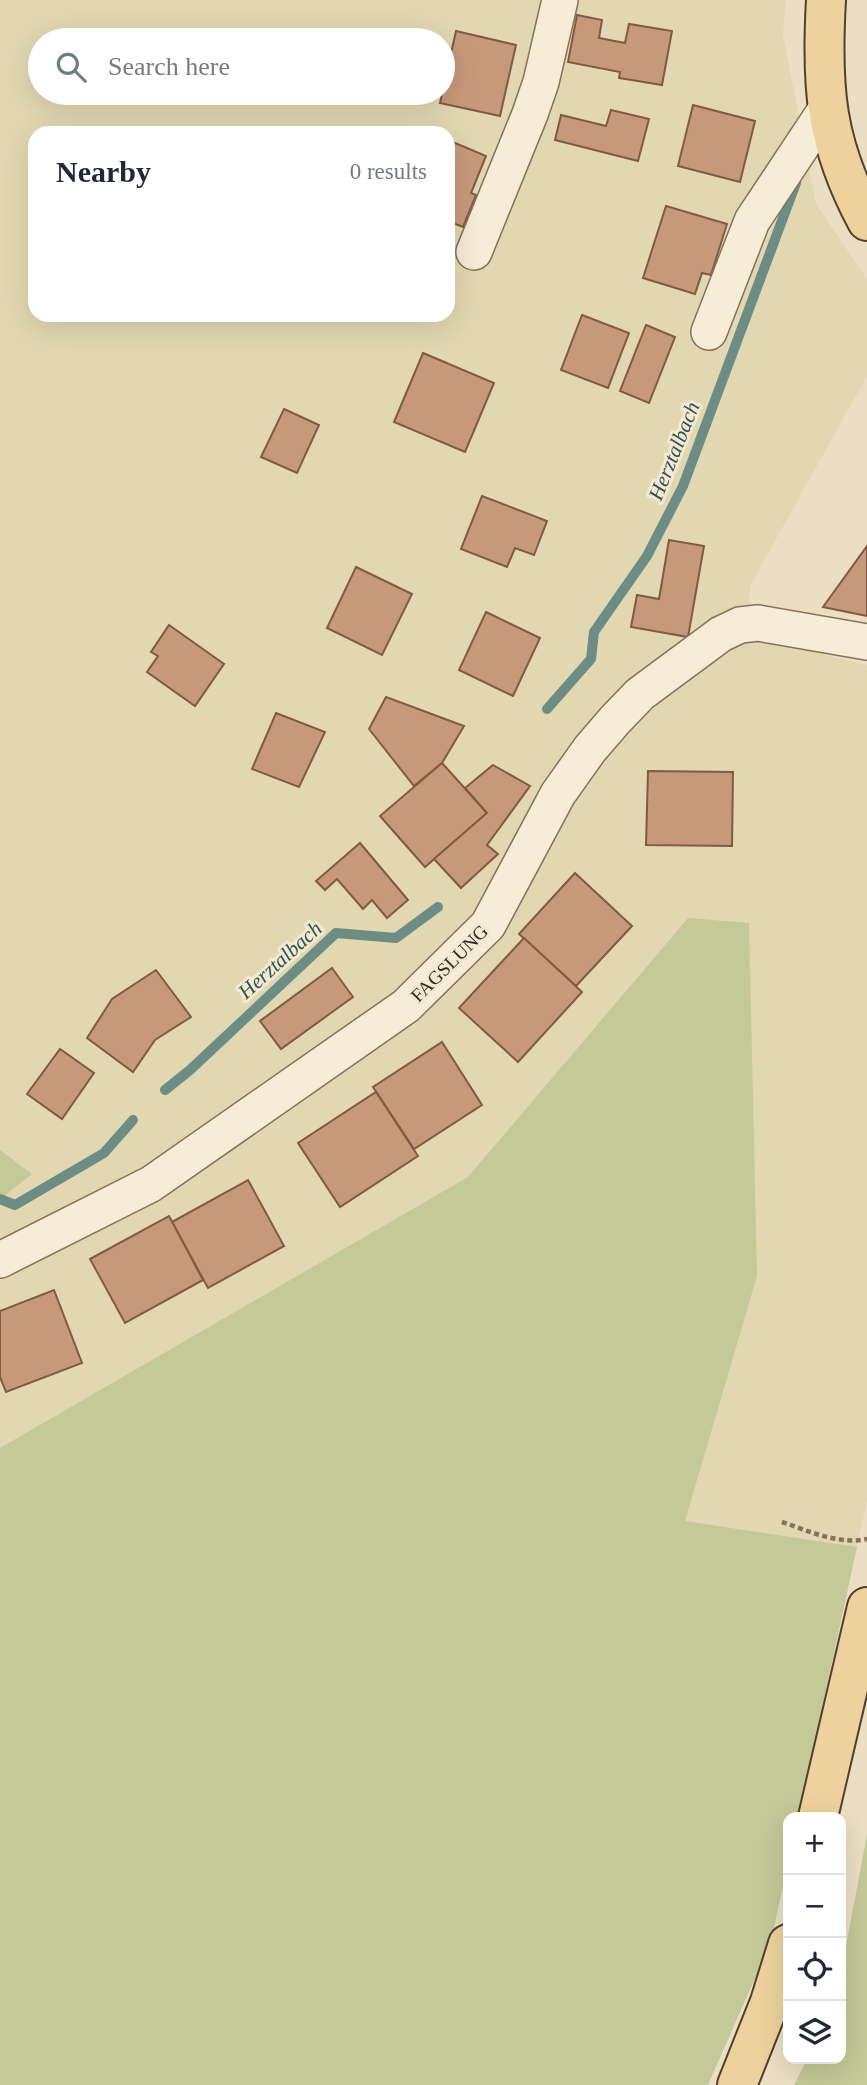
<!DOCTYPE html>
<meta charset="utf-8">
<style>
:root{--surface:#fff;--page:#f6f6f7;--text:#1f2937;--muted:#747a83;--line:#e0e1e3}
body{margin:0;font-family:"Times New Roman",serif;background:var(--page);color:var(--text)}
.controls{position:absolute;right:21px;bottom:21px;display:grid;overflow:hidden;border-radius:14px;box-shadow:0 7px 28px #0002}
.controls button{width:63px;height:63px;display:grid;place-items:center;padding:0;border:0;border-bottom:2px solid var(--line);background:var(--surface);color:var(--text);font:35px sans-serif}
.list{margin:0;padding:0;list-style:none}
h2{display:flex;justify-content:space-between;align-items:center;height:91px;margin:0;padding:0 28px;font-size:30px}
h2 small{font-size:23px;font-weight:400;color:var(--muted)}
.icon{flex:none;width:38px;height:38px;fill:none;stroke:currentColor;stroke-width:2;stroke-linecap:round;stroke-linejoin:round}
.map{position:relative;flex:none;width:867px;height:2085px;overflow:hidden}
.search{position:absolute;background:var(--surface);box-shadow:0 7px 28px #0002;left:28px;top:28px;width:427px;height:77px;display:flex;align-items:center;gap:18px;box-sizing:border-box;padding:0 24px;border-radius:38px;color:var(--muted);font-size:26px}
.panel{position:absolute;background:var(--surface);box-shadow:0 7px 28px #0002;left:28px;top:126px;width:427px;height:196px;border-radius:21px}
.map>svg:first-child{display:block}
.farmland{fill:#e1d8b1;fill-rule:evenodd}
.green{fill:#c4c998}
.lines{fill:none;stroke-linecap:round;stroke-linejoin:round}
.stream{stroke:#6d8c84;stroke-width:10}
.building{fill:#c7997b;stroke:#825a42;stroke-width:2}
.minor-casing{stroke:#85705b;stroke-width:38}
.major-casing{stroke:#533f2f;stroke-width:42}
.path{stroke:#85705b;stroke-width:4.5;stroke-dasharray:5 3.5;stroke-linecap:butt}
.minor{stroke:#f7ecd6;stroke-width:35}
.major{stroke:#edd29d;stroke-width:38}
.labels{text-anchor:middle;stroke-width:6;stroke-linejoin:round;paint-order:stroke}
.street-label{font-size:19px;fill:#35291e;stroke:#f3e9d3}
.water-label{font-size:21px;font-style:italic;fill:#2e5451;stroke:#f3e9d3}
</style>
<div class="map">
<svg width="867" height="2085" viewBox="0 0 867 2085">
<rect width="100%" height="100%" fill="#ebdfc3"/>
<!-- farmland -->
<path class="farmland" d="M0,0H786L783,35L816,204L867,279V376L750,586L748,636L867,665V1501L798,1817H788V1862L708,2085H0ZM40,40H443V93H40ZM35,133H448V315H35Z"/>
<!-- green -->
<g class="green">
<polygon points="688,918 749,923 757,1276 685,1521 857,1547 798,1817 788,1817 788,1862 771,1942 708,2085 0,2085 0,1448 468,1177"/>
<polygon points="0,1150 32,1174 0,1199"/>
<polygon points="867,1835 867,2085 794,2085 807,2059 841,2059 841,1972"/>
</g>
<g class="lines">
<!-- stream -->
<g class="stream">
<polyline points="547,709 591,659 594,632 647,556 683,486 796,183"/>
<polyline points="165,1090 190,1070 336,933 396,938 438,907"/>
<polyline points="0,1199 15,1205 104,1153 133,1120"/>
</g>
</g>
<!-- building -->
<g class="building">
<polygon points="577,15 602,20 599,38 625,43 629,24 672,31 662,85 619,78 620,72 568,62"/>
<polygon points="456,31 516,45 500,116 440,103"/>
<polygon points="693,105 755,121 740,182 678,166"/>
<polygon points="611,110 649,119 638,161 555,140 561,115 606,126"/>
<polygon points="448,140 486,156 471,193 476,195 463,227 448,221"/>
<polygon points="666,206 727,224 711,275 702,273 695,294 643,278"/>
<polygon points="582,315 629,333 608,388 561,370"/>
<polygon points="646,325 675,337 649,403 620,391"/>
<polygon points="423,353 494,383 465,452 394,422"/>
<polygon points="284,409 319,425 297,473 261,457"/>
<polygon points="482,496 547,521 534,555 515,548 507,567 461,549"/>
<polygon points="669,540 704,546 688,637 631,627 637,595 659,599"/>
<polygon points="867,546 867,616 823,607"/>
<polygon points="356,567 412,594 382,655 327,628"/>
<polygon points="486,612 540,638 513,696 459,670"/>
<polygon points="169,625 224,664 195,706 147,672 158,656 151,652"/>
<polygon points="386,697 464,726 442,763 414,786 369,729"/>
<polygon points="276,713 325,732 299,787 252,769"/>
<polygon points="442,763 487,813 425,867 380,816"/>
<polygon points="493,765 530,786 487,845 498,854 461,888 434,859 487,813 465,788"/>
<polygon points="648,771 733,772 732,846 646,845"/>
<polygon points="360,843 408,900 387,918 372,900 363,909 337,879 325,890 316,881"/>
<polygon points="575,873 632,926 576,986 519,934"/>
<polygon points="524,938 582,992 518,1062 459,1008"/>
<polygon points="332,968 353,997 281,1049 260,1021"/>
<polygon points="156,970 191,1017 155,1040 133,1072 87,1038 112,999"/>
<polygon points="442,1042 482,1105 414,1149 373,1087"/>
<polygon points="60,1049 94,1073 62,1119 27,1094"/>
<polygon points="376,1092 418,1156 340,1207 298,1143"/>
<polygon points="248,1180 284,1246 208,1288 172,1222"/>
<polygon points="169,1216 203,1280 125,1323 90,1259"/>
<polygon points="54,1290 82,1363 6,1392 0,1377 0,1311"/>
</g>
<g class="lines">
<defs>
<g id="minor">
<polyline points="474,252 530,114 541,82 560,0"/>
<polyline points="709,332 752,221 827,108"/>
<polyline points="0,1260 151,1184 406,1006 488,925 558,794 590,749 615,720 640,694 721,634 740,625 758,623 867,642"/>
</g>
<g id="major">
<path d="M826,0C821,87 825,143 867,221"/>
<polyline points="818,1817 867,1607"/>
<polyline points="737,2085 770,2002 788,1944"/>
</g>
</defs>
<!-- minor casing -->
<use href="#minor" class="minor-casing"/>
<!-- major casing -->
<use href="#major" class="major-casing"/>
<!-- path -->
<path class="path" d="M782,1522C809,1531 838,1545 867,1539"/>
<!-- minor -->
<use href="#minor" class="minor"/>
<!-- major -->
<use href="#major" class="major"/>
</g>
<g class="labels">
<!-- street labels -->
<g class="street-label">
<text transform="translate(449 963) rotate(-45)" y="7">FAGSLUNG</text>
</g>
<!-- water labels -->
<g class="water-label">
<text transform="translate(674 451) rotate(-68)" y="7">Herztalbach</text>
<text transform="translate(280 960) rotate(-42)" y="7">Herztalbach</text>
</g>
</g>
</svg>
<div class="controls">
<button>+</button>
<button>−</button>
<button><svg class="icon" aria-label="locate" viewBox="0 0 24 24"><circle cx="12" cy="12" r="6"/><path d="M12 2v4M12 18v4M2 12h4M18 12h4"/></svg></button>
<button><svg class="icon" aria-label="layers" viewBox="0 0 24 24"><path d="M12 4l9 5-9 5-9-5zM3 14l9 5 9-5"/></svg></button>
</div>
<div class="search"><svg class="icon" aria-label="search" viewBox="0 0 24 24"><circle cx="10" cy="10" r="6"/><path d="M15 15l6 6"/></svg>Search here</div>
<section class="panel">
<h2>Nearby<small>0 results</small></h2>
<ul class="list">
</ul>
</section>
</div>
